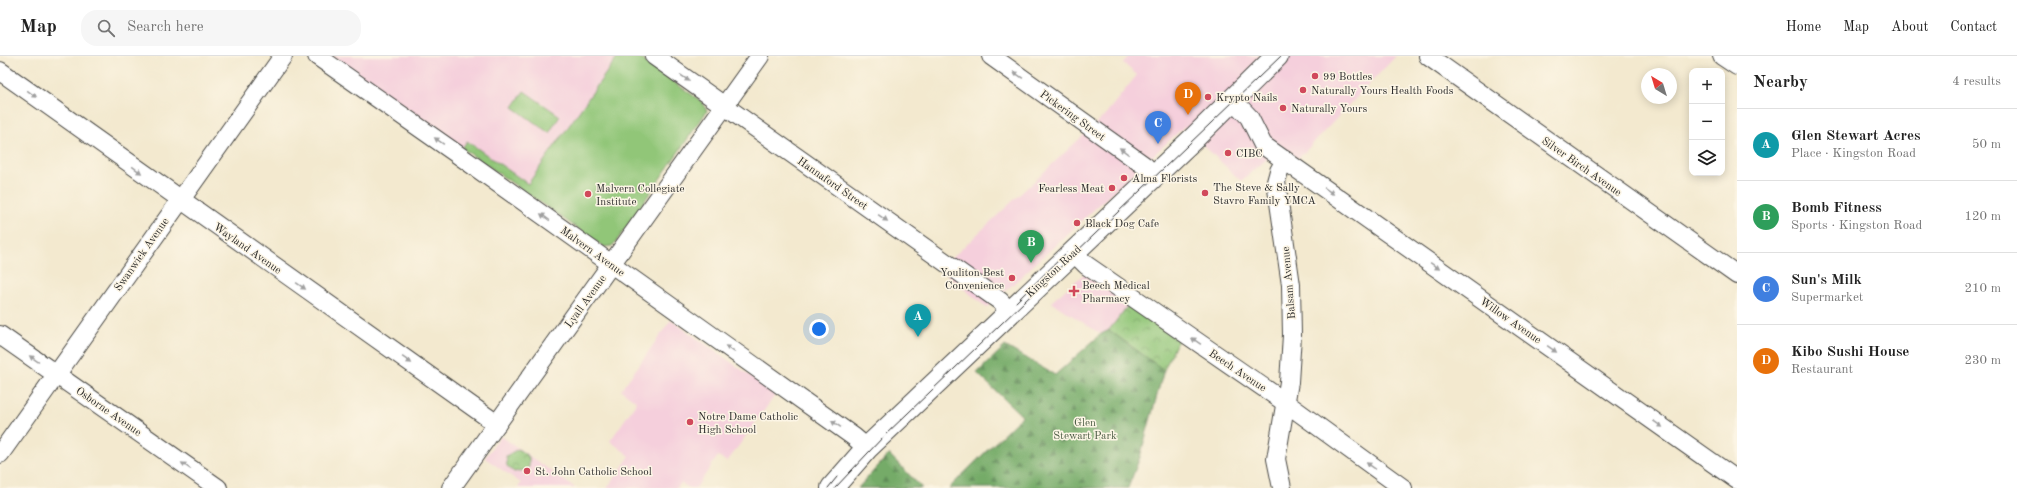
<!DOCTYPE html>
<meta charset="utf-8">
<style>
:root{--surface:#fff;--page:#f6f6f6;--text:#222;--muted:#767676;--line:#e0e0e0;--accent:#ea580c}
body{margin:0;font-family:"Old Standard TT",serif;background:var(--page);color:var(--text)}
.controls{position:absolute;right:12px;top:12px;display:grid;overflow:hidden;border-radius:8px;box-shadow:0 2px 10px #0003}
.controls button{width:36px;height:36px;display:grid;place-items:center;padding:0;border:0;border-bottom:1px solid var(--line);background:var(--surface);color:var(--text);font:20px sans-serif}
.compass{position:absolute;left:1641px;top:12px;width:36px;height:36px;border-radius:50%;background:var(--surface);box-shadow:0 2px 10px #0003;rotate:322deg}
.you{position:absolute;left:819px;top:273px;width:14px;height:14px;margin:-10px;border:3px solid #fff;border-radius:50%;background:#1a73e8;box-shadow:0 0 0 6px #1a73e833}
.badge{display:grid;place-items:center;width:26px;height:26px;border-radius:50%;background:var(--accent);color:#fff;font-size:13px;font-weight:700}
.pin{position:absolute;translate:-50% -33px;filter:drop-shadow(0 1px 2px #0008)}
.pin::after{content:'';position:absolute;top:21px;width:14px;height:12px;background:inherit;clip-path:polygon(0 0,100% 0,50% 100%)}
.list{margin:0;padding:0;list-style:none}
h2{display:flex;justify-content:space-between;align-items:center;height:52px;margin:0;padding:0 16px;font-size:17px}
h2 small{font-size:13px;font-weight:400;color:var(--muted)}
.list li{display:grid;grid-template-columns:26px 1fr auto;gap:12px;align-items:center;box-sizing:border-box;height:72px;padding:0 16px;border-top:1px solid var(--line)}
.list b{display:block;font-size:15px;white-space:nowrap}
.list p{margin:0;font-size:13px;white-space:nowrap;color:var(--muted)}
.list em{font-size:13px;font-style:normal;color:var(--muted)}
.icon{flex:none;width:22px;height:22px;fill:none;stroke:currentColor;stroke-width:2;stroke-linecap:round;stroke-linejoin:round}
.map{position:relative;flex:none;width:1737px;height:432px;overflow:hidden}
header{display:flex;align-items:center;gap:24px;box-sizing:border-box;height:56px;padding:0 20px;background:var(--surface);border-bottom:1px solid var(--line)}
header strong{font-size:19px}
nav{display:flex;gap:22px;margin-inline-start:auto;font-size:14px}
.search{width:280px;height:36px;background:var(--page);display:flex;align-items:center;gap:10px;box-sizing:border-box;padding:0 14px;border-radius:16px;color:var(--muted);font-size:15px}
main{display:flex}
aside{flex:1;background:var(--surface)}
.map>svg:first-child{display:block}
.built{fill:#f5cfdc}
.green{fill:#91c678;stroke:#5e7852}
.forest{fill:url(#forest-firs);stroke:#506b4a}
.park{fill:url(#park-crowns);stroke:#5e7852}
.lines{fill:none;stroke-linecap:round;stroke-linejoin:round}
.minor-casing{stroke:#494844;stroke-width:20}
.major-casing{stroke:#494844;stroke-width:24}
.minor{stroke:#fff;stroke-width:18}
.major{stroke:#fff;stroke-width:22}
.tram{stroke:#2b2b2b;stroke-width:1}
.oneway{fill:#a0a0a0}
.poi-dot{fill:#d1495b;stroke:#fcf5e5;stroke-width:1.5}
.labels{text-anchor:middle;stroke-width:3;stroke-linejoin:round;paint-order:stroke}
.poi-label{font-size:11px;fill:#2b2b2b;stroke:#fcf5e5;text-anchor:start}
.street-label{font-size:11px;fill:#2b2b2b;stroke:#fcf5e5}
.park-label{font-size:11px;fill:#4a5a42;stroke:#fcf5e5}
</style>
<header>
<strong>Map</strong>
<div class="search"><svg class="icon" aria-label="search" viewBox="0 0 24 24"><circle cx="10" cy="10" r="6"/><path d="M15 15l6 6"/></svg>Search here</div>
<nav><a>Home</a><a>Map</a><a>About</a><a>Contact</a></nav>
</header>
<main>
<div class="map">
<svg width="1737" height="432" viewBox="0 0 1737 432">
<defs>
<pattern id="forest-firs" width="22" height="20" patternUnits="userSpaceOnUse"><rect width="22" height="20" fill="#74ab68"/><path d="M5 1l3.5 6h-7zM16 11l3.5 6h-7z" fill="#5f8b56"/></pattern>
<pattern id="park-crowns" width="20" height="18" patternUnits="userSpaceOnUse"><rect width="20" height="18" fill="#91c678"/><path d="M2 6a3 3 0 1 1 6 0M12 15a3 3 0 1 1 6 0" fill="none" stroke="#77a163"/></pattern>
</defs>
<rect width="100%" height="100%" fill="#fcf5e5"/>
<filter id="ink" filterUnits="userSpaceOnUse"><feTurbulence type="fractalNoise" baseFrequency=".025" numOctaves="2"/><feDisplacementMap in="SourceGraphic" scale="8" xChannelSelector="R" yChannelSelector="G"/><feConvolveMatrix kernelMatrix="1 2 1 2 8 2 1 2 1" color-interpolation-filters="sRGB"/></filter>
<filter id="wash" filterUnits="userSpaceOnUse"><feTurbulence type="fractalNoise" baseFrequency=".012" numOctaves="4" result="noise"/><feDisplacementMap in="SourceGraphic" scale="16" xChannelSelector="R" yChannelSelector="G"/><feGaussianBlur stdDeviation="0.9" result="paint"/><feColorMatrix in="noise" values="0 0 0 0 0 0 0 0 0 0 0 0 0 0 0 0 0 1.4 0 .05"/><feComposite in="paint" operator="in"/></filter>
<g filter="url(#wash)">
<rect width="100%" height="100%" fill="#f3e9cf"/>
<!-- built -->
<g class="built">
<polygon points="332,0 637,0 701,45 707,55 616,186 612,190 604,191"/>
<polygon points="1129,0 1396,0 1298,103 1281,91 1241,125 1184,71 987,252 940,213 1104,60 1137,19 1123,7"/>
<polygon points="1084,218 1129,248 1109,274 1101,278 1051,246"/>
<polygon points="671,264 776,338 727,406 718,400 696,432 689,432 681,427 677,432 607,432 630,400 610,385 637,346 621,334"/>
<polygon points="501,380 575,432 518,432 521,427 485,402"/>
</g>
<!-- green -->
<g class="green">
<polygon points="618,0 637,0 701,45 707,55 616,186 612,190 604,191 462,92 467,85 528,128"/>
<polygon points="524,35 560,60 549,77 513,51"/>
</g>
<!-- forest -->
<g class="forest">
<polygon points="1109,274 1164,314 1140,401 1128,432 949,432 1022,360 977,317 1005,290 1055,319 1101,278"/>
<polygon points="889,398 922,432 858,432"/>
</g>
<!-- park -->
<g class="park">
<polygon points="1129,248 1178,284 1164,314 1109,274"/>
<polygon points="518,393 529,401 529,411 525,414 514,416 507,410 506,400"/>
</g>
</g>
<g filter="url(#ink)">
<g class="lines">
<defs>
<g id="minor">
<polyline points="317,0 457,98 854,381 867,392"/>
<polyline points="654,0 1000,245 1010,256"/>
<polyline points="991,0 1145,110 1154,120"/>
<polyline points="1428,0 1737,219"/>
<polyline points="1722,0 1737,10"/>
<polyline points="0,15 497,368"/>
<polyline points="1233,44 1249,61 1263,89 1737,424"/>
<polyline points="1073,196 1086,209 1286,347 1403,432"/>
<polyline points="0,279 218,432"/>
<polyline points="0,398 283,0"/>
<polyline points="451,432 760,0"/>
<polyline points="1282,432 1276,403 1289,326 1292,279 1291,229 1276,126 1279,115 1285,104"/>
</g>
<polyline id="major" points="832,432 867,392 1194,82 1277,0"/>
</defs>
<!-- minor casing -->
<use href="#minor" class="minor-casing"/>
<!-- major casing -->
<use href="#major" class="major-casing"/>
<!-- minor -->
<use href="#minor" class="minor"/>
<!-- major -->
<use href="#major" class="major"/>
<!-- tram -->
<g class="tram">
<polyline points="1016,246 1066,197"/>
<polyline points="828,432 837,421"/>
<polyline points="835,432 884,380 1281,0"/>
</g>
</g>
<!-- one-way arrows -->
<defs><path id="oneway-solid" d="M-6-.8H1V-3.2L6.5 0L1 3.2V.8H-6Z"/></defs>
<g class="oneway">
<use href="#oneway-solid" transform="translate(1018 19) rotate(-145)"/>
<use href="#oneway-solid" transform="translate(685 22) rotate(35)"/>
<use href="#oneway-solid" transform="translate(32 38) rotate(36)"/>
<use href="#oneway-solid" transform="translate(439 85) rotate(-145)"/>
<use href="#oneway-solid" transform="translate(1124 95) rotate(-144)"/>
<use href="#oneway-solid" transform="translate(137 114) rotate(36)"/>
<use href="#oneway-solid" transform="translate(1329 135) rotate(35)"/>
<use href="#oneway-solid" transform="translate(545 161) rotate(-144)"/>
<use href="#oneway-solid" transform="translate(883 162) rotate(35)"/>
<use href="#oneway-solid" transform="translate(1435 210) rotate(35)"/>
<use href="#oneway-solid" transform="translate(301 230) rotate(35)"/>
<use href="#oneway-solid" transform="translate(1196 285) rotate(-145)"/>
<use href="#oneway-solid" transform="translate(730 293) rotate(-145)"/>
<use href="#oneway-solid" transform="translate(1552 293) rotate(35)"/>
<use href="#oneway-solid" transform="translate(34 303) rotate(-145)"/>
<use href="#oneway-solid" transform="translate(407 304) rotate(35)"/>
<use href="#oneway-solid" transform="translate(836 368) rotate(-145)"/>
<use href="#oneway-solid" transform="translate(1658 368) rotate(35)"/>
<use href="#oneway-solid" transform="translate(186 410) rotate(-145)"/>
<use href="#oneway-solid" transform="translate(1371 410) rotate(-145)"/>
</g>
</g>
<!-- markers -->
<g class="poi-dot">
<circle cx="1315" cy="20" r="4"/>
<circle cx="1303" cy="34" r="4"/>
<circle cx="1208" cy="41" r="4"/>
<circle cx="1283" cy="52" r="4"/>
<circle cx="1228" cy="97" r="4"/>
<circle cx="1124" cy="122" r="4"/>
<circle cx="1112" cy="132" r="4"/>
<circle cx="1205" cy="137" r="4"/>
<circle cx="588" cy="138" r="4"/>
<circle cx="1077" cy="167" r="4"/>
<circle cx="1012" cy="222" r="4"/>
<path d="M1072 229h4v4h4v4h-4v4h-4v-4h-4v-4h4z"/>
<circle cx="690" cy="366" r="4"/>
<circle cx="527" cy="415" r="4"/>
</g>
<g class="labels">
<!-- poi labels -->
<g class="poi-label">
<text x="1323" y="24">99 Bottles</text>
<text x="1311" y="38">Naturally Yours Health Foods</text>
<text x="1216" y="45">Krypto Nails</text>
<text x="1291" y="56">Naturally Yours</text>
<text x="1236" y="101">CIBC</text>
<text x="1132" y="126">Alma Florists</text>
<text x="1213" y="135">The Steve &amp; Sally<tspan x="1213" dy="13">Stavro Family YMCA</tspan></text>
<text x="596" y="136">Malvern Collegiate<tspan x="596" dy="13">Institute</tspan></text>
<text x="1104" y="136" text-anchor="end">Fearless Meat</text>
<text x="1085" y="171">Black Dog Cafe</text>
<text x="1004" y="220" text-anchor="end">Youliton Best<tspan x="1004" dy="13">Convenience</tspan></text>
<text x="1082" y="233">Beech Medical<tspan x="1082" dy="13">Pharmacy</tspan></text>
<text x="698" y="364">Notre Dame Catholic<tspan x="698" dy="13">High School</tspan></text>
<text x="535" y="419">St. John Catholic School</text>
</g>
<!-- street labels -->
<g class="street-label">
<text transform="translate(1073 59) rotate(36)" y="4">Pickering Street</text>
<text transform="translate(1582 110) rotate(35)" y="4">Silver Birch Avenue</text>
<text transform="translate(833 127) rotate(35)" y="4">Hannaford Street</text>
<text transform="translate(248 192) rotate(35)" y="4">Wayland Avenue</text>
<text transform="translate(593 195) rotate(36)" y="4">Malvern Avenue</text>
<text transform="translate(141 198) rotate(-55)" y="4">Swanwick Avenue</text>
<text transform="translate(1053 215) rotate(-43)" y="4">Kingston Road</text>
<text transform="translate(1288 227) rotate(-95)" y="4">Balsam Avenue</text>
<text transform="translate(585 245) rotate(-54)" y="4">Lyall Avenue</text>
<text transform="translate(1511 264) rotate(35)" y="4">Willow Avenue</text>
<text transform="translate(1238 314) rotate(34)" y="4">Beech Avenue</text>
<text transform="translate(109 355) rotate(35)" y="4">Osborne Avenue</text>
</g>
<!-- park labels -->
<g class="park-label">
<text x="1085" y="370">Glen<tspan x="1085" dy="13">Stewart Park</tspan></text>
</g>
</g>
</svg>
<div class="controls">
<button>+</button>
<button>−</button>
<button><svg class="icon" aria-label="layers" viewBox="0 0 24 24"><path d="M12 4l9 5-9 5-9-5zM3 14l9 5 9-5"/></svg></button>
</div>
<svg class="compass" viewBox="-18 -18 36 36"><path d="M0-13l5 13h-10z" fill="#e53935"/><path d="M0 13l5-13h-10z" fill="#767676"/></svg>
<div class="you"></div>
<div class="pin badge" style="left:918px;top:281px;background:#0f9aa8">A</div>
<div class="pin badge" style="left:1031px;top:207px;background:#2e9e5b">B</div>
<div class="pin badge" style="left:1158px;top:88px;background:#3f7fe0">C</div>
<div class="pin badge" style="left:1188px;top:59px;background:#e8710a">D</div>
</div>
<aside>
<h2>Nearby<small>4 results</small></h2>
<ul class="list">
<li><span class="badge" style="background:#0f9aa8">A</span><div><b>Glen Stewart Acres</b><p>Place · Kingston Road</p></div><em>50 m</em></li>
<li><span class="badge" style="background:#2e9e5b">B</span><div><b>Bomb Fitness</b><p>Sports · Kingston Road</p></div><em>120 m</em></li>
<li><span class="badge" style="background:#3f7fe0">C</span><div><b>Sun's Milk</b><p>Supermarket</p></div><em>210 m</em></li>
<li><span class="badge" style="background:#e8710a">D</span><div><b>Kibo Sushi House</b><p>Restaurant</p></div><em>230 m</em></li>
</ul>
</aside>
</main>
